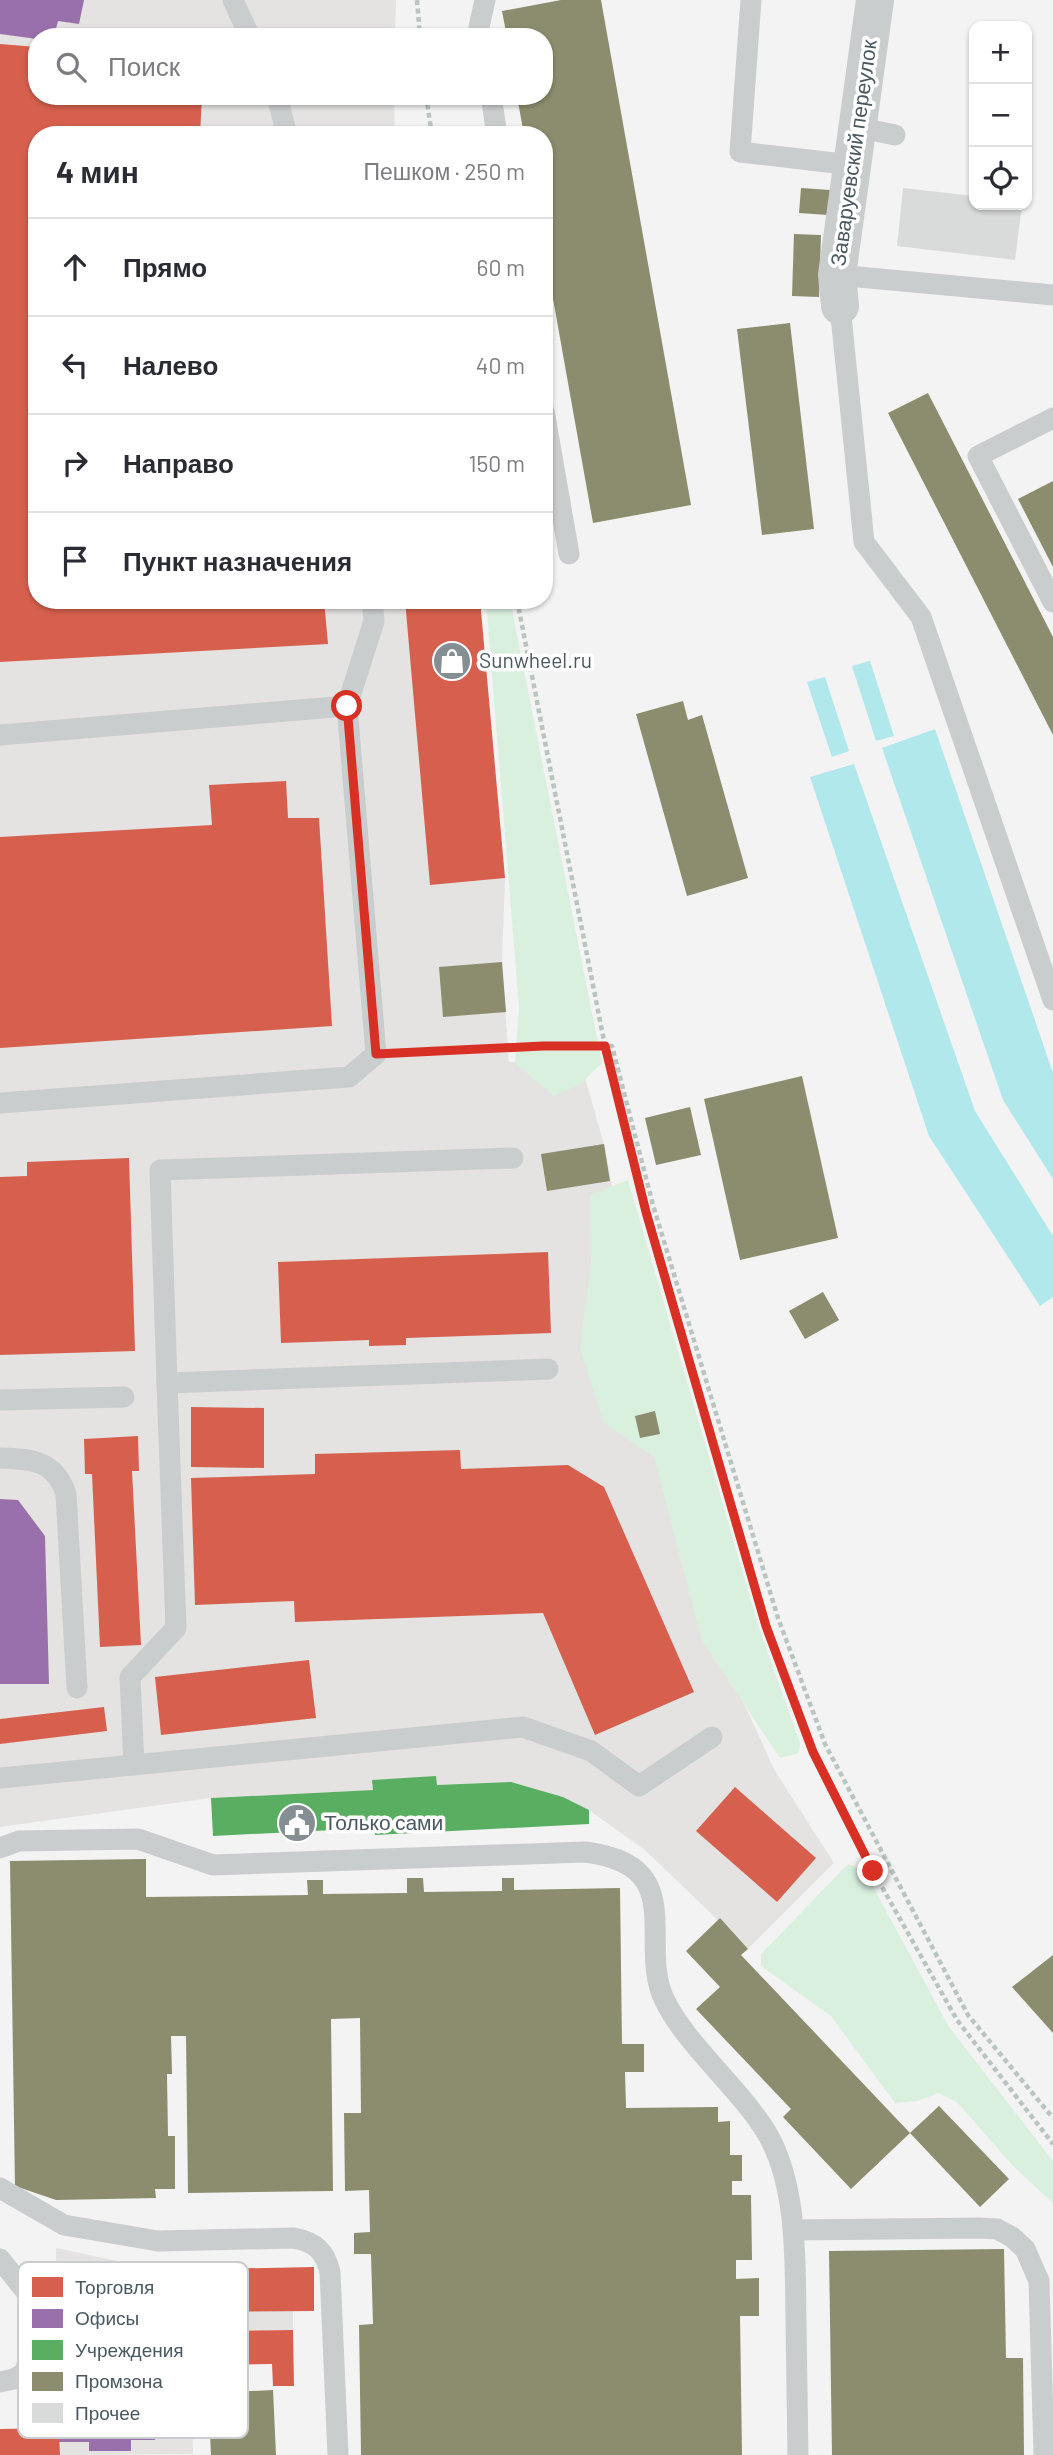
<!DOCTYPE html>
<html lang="ru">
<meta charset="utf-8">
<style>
:root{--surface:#fff;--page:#f2f2f3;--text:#2b2b33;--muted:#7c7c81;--line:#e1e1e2}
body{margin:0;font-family:Barlow,sans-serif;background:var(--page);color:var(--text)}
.controls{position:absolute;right:21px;top:21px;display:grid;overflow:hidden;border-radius:14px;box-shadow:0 2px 5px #0004}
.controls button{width:63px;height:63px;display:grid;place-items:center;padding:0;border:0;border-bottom:2px solid var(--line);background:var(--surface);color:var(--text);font:35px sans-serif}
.stop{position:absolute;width:21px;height:21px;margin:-16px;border:5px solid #d93025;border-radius:50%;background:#fff}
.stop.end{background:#d93025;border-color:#fff;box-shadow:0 2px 7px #0008}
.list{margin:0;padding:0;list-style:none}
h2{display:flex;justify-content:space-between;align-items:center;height:91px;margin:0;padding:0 28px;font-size:30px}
h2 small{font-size:23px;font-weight:400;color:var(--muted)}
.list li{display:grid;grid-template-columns:46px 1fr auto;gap:21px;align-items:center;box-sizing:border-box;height:98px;padding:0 28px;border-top:2px solid var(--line)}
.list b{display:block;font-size:26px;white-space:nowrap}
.list em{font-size:23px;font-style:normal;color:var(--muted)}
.icon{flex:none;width:38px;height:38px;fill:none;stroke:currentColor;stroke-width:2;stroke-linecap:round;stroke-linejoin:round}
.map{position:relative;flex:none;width:1053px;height:2455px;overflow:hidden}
.search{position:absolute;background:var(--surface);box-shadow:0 2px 5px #0004;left:28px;top:28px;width:525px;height:77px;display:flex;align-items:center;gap:18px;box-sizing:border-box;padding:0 24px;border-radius:28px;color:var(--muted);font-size:26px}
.panel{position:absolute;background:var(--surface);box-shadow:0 2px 5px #0004;left:28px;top:126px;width:525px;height:483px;border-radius:28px}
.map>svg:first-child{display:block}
.commercial{fill:#e4e3e1}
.green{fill:#d9f0df}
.water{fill:#b0e8ec}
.shops{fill:#d6604d}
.offices{fill:#9970ab}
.public{fill:#5aae61}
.industry{fill:#8c8c6e}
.building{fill:#d9dbdb}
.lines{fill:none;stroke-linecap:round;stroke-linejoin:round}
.path{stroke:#bac5c0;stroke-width:4.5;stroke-dasharray:5 3.5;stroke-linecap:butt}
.lane{stroke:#cacdce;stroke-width:21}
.street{stroke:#cacdce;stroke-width:38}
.route{stroke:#d93025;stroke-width:9}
.labels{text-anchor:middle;stroke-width:7;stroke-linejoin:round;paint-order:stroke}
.street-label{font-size:21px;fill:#4a585f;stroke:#fff}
.poi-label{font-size:21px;fill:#4a585f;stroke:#fff;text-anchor:start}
.key{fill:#fff;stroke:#c9cdcf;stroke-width:2}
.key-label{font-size:19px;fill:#4a585f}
</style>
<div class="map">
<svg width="1053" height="2455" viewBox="0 0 1053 2455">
<rect width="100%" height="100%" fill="#f3f3f3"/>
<!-- commercial -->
<g class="commercial">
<polygon points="0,0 396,0 395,37 37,37 37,96 394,96 395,135 37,135 37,600 480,600 505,878 502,962 509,1062 580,1061 604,1144 655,1411 712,1634 775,1771 834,1863 748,1949 646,1851 589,1810 563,1797 511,1782 437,1785 436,1777 373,1780 373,1790 211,1798 0,1827"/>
<polygon points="56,2248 160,2270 210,2269 211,2312 293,2311 293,2330 191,2331 193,2454 60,2455"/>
</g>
<!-- green -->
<g class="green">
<polygon points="486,600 510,600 602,1063 582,1083 554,1096 515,1063 519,1007"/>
<polygon points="628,1180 759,1628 800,1743 799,1753 780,1758 702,1641 654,1457 604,1423 580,1348 591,1263 590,1195"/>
<polygon points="848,1864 864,1870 949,2027 1053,2161 1053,2203 1012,2165 957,2102 938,2093 918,2101 895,2103 831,2016 761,1966 761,1954"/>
</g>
<!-- water -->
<g class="water">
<polygon points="870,661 894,736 876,741 852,666"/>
<polygon points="825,677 849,751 832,757 807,682"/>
<polygon points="935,729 1053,1073 1053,1179 1003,1100 882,748"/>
<polygon points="854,764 975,1111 1053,1236 1053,1297 1040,1306 929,1136 810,777"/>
</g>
<!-- shops -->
<g class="shops">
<polygon points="0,44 37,47 37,96 202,96 200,135 37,135 37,600 324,600 328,644 0,662"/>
<polygon points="405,600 480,600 505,878 430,885"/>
<polygon points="286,781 288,818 319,818 332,1026 0,1048 0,837 212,825 209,785"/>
<polygon points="129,1158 135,1351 0,1355 0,1177 27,1176 27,1162"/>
<polygon points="548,1252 551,1333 406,1338 406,1345 369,1346 369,1340 281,1343 278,1262"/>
<polygon points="191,1407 264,1408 264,1468 191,1467"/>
<polygon points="138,1436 139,1471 132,1471 141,1645 100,1647 92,1474 85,1474 84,1439"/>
<polygon points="460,1450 461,1469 568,1465 604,1487 694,1692 595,1735 543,1613 295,1622 294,1601 195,1605 191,1478 315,1474 315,1454"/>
<polygon points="309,1660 316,1718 161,1735 155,1677"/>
<polygon points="104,1707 107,1731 0,1744 0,1719"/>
<polygon points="735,1787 816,1858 777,1902 696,1831"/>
<polygon points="314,2267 314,2311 211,2312 210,2269"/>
<polygon points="293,2330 294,2386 273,2386 272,2364 206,2365 205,2331"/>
<polygon points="59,2428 60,2455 0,2455 0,2429"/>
</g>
<!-- offices -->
<g class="offices">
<polygon points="0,0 84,0 79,24 58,21 54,37 37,39 0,34"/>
<polygon points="0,1499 18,1500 45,1536 49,1684 0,1684"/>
<polygon points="153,2342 155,2440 131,2440 131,2451 89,2451 89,2442 59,2442 58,2344"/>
</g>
<!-- public -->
<polygon class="public" points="436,1776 437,1785 511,1782 563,1797 589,1810 589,1824 375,1835 374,1828 213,1836 211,1798 373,1790 372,1780"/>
<!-- industry -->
<g class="industry">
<polygon points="561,0 601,0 691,505 593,523 544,248 544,135 524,135 517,96 544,96 544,37 507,37 502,11"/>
<polygon points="394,129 395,135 371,135 371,134"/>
<polygon points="801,188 830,190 828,215 799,213"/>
<polygon points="794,234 821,235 819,297 792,296"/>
<polygon points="790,323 814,529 762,535 737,329"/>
<polygon points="928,393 1053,637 1053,735 888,413"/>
<polygon points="1053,481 1053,567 1018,499"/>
<polygon points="683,701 688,720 702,715 748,878 687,896 636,714"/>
<polygon points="502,962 506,1012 443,1017 439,967"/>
<polygon points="802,1076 838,1238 740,1260 704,1099"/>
<polygon points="690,1107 701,1155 656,1165 645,1118"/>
<polygon points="604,1144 610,1181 547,1191 541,1154"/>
<polygon points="823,1292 839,1320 805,1339 789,1311"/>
<polygon points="655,1411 660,1434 640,1438 635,1416"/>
<polygon points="146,1859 146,1897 308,1895 307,1880 323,1880 323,1894 407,1893 407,1878 423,1878 424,1892 502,1891 502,1878 514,1878 514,1890 620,1888 622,2044 644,2044 644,2072 625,2072 626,2108 718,2107 718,2122 730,2121 730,2155 742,2155 742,2181 732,2181 732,2195 751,2195 752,2260 736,2260 736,2279 759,2278 759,2316 740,2316 742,2455 361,2455 359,2325 373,2324 371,2254 354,2254 354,2233 370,2232 369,2190 345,2191 344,2113 361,2113 360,2018 331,2019 333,2191 188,2193 186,2036 171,2036 172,2074 167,2074 168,2136 175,2136 175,2189 155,2189 156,2198 56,2200 15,2186 10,1861"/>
<polygon points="720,1918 748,1949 741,1955 910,2133 851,2189 783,2117 791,2109 696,2009 720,1987 686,1951"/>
<polygon points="1053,1955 1053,2033 1012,1987"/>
<polygon points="939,2106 1009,2179 980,2207 910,2133"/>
<polygon points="1004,2249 1006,2358 1023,2358 1024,2455 832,2455 829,2251"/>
<polygon points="232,2376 233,2392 273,2390 276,2455 211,2455 207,2377"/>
</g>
<!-- building -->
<polygon class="building" points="903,188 974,196 974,205 1022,205 1015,260 897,246"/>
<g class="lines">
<!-- path -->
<g class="path">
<polyline points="417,0 420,37"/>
<polyline points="426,96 432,135"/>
<polyline points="517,600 605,1046 646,1211 766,1626 813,1752 873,1871 957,2020 1053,2144"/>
<polyline points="405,1053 543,1046 612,1046 653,1205 778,1618 825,1744 968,2015 1053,2118"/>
</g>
<!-- lane -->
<g class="lane">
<polyline points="233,0 250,37"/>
<polyline points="751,0 740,152 852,165"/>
<polyline points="481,37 479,27 485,0"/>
<polyline points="277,96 287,135"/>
<polyline points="491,96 497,135"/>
<polyline points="857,127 895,135"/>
<polyline points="837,275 1053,295"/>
<polyline points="840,306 864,542 921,617 1053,1000"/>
<polyline points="544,411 569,554"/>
<polyline points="1053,418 978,456 1053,602"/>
<polyline points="347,706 374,621 372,600"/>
<polyline points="0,735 347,706 376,1054 349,1077 0,1103"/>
<polyline points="513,1158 160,1170 167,1383 548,1369"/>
<polyline points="0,1400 124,1397"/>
<path d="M0,1458C31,1459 55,1460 66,1494L77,1688"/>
<polyline points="134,1765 130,1677 176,1628 167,1383"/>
<polyline points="0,1778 523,1727 591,1751 639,1786 712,1737"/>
<path d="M0,1848L19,1841L138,1839L213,1865L585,1852C692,1865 636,1943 665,2001C688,2047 741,2089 768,2135C798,2188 795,2264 796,2322C797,2367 797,2411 798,2455"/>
<path d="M0,2188L64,2225L158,2241L294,2238C315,2242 325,2251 330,2272L338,2455"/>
<polyline points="795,2230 979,2228 997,2229 1012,2237 1025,2249 1039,2281 1044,2455"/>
<polyline points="0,2259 31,2298 32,2352 24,2373 14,2379 0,2382"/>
<polyline points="31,2298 172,2297"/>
</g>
<!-- street -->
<polyline class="street" points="840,306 837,275 875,0"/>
</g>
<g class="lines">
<!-- route -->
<polyline class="route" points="347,706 376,1054 543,1046 605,1046 646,1212 766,1626 813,1752 873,1871"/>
</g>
<!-- icons -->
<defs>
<symbol id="shop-disc" viewBox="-11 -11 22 22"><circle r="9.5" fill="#858e93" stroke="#fff"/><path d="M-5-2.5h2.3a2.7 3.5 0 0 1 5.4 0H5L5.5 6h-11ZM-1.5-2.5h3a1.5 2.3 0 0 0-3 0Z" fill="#fff"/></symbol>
<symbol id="civic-disc" viewBox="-11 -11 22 22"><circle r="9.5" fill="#858e93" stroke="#fff"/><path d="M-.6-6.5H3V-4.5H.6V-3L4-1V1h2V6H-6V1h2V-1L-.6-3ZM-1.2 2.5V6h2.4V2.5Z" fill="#fff"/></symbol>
</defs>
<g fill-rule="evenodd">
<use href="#shop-disc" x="430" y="639" width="44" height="44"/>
<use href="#civic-disc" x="275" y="1801" width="44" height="44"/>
</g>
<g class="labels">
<!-- street labels -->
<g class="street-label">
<text transform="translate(854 153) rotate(-82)" y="7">Заваруевский переулок</text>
</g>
<!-- poi labels -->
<g class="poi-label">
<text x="479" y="668">Sunwheel.ru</text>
<text x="324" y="1830">Только сами</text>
</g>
</g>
<!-- legend -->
<rect x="18" y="2262" width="230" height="176" rx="10" class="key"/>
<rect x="32" y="2277" width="31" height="20" fill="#d6604d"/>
<rect x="32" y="2309" width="31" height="19" fill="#9970ab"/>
<rect x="32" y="2340" width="31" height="20" fill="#5aae61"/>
<rect x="32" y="2372" width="31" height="19" fill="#8c8c6e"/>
<rect x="32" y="2403" width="31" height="20" fill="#d9dbdb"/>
<g class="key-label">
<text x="75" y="2294">Торговля</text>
<text x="75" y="2325">Офисы</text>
<text x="75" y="2357">Учреждения</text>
<text x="75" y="2388">Промзона</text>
<text x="75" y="2420">Прочее</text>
</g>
</svg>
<div class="controls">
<button>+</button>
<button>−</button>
<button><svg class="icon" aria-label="locate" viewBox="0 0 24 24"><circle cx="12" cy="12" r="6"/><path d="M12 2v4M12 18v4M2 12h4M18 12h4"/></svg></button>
</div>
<div class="stop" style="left:347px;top:706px"></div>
<div class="stop end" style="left:873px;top:1871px"></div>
<div class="search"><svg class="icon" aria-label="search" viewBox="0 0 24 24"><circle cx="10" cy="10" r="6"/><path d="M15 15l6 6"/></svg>Поиск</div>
<section class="panel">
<h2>4 мин<small>Пешком · 250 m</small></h2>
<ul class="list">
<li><svg class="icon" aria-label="ahead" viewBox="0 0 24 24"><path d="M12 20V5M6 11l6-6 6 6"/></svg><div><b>Прямо</b></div><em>60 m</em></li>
<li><svg class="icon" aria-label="left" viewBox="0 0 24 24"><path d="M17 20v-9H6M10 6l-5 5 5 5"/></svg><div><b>Налево</b></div><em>40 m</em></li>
<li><svg class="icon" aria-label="right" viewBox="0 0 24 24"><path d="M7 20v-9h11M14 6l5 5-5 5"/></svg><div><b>Направо</b></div><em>150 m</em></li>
<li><svg class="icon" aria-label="arrive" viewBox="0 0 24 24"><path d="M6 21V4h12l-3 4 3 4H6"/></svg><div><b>Пункт назначения</b></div></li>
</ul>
</section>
</div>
